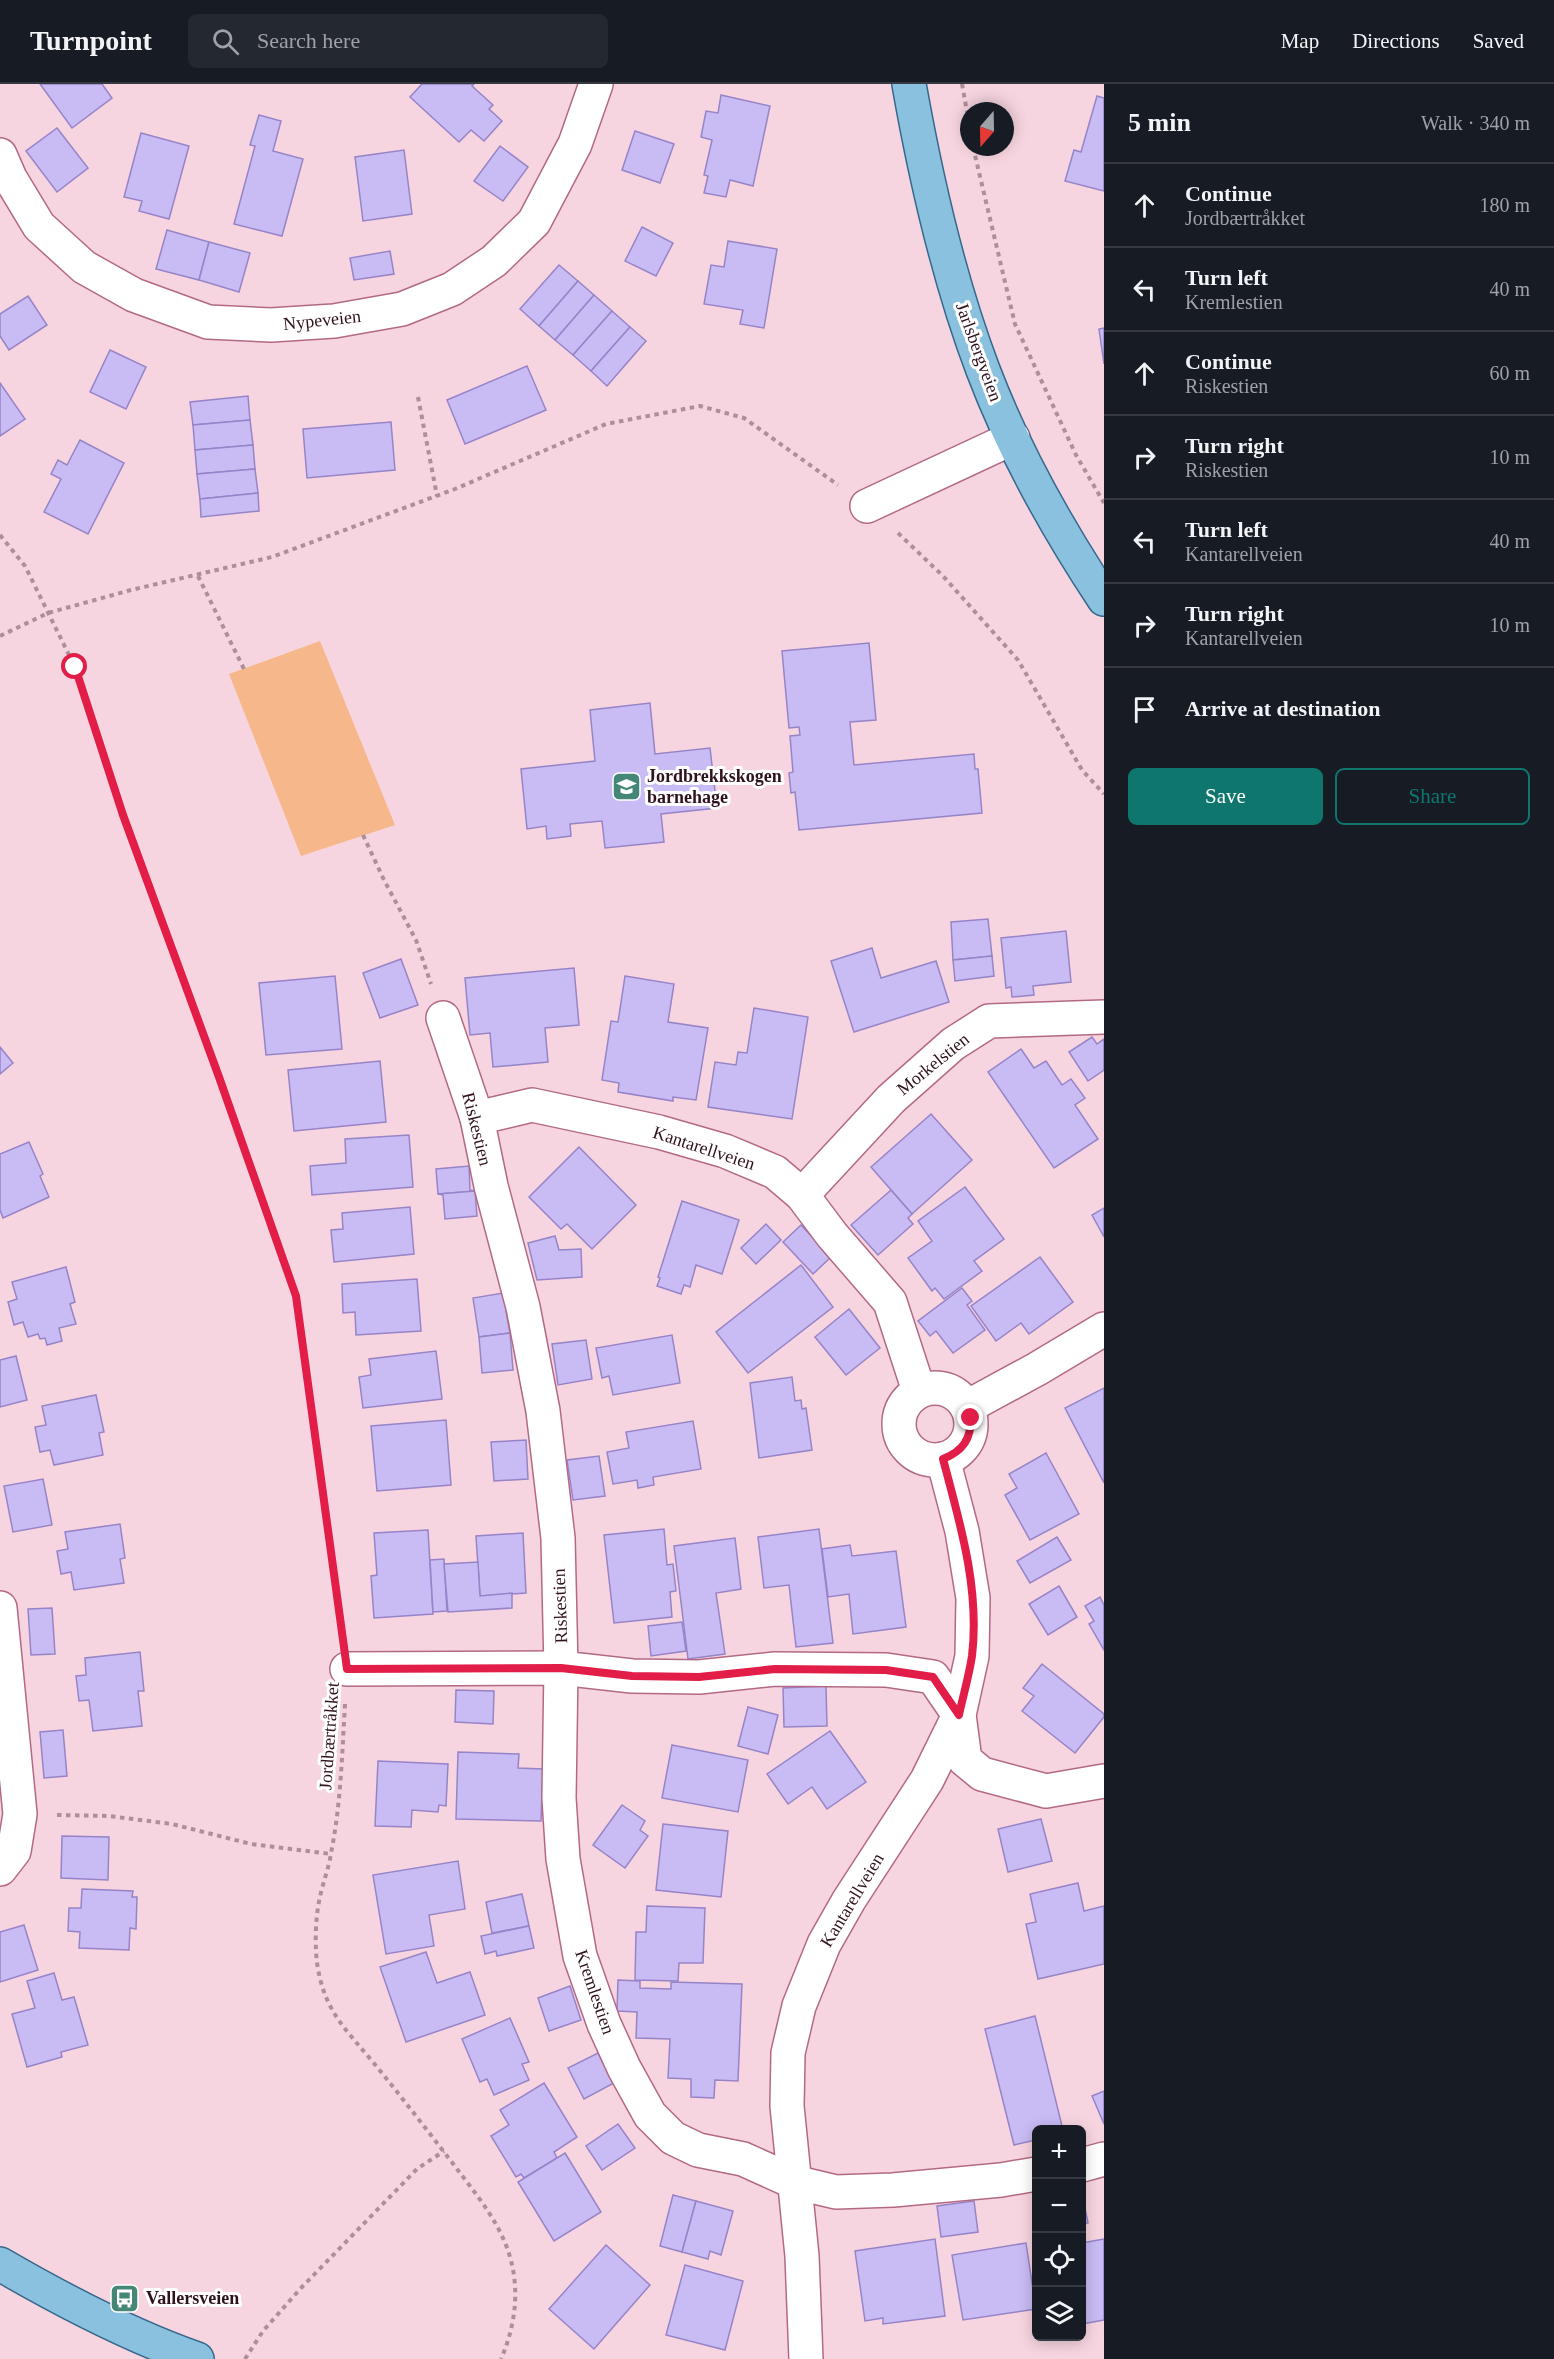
<!DOCTYPE html>
<meta charset="utf-8">
<style>
:root{--surface:#171b24;--page:#242831;--text:#f1f3f6;--muted:#9ea1a6;--line:#363941;--accent:#0f766e}
body{margin:0;font-family:"Times New Roman",serif;background:var(--page);color:var(--text)}
.controls{position:absolute;right:18px;bottom:18px;display:grid;overflow:hidden;border-radius:9px;box-shadow:0 3px 15px #0003}
.controls button{width:54px;height:54px;display:grid;place-items:center;padding:0;border:0;border-bottom:2px solid var(--line);background:var(--surface);color:var(--text);font:30px sans-serif}
.compass{position:absolute;left:960px;top:18px;width:54px;height:54px;border-radius:50%;background:var(--surface);box-shadow:0 3px 15px #0003;rotate:200deg}
.stop{position:absolute;width:18px;height:18px;margin:-14px;border:4px solid #e11d48;border-radius:50%;background:#fff}
.stop.end{background:#e11d48;border-color:#fff;box-shadow:0 2px 6px #0008}
.list{margin:0;padding:0;list-style:none}
h2{display:flex;justify-content:space-between;align-items:center;height:78px;margin:0;padding:0 24px;font-size:26px}
h2 small{font-size:20px;font-weight:400;color:var(--muted)}
.list li{display:grid;grid-template-columns:39px 1fr auto;gap:18px;align-items:center;box-sizing:border-box;height:84px;padding:0 24px;border-top:2px solid var(--line)}
.list b{display:block;font-size:22px;white-space:nowrap}
.list p{margin:0;font-size:20px;white-space:nowrap;color:var(--muted)}
.list em{font-size:20px;font-style:normal;color:var(--muted)}
.actions{display:flex;gap:12px;padding:18px 24px}
.actions a{flex:1;padding:14px 0;border:2px solid var(--accent);border-radius:9px;text-align:center;font-size:21px;color:var(--accent)}
.actions .main{background:var(--accent);color:#fff}
.icon{flex:none;width:33px;height:33px;fill:none;stroke:currentColor;stroke-width:2;stroke-linecap:round;stroke-linejoin:round}
.map{position:relative;flex:none;width:1104px;height:2275px;overflow:hidden}
header{display:flex;align-items:center;gap:36px;box-sizing:border-box;height:84px;padding:0 30px;background:var(--surface);border-bottom:2px solid var(--line)}
header strong{font-size:28px}
nav{display:flex;gap:33px;margin-inline-start:auto;font-size:21px}
.search{width:420px;height:54px;background:var(--page);display:flex;align-items:center;gap:15px;box-sizing:border-box;padding:0 21px;border-radius:9px;color:var(--muted);font-size:22px}
main{display:flex}
aside{flex:1;background:var(--surface)}
.map>svg:first-child{display:block}
.green{fill:#f6b78a}
.building{fill:#c9bbf4;stroke:#9784c8;stroke-width:1.5}
.lines{fill:none;stroke-linecap:round;stroke-linejoin:round}
.minor-casing{stroke:#b36985;stroke-width:36}
.major-casing{stroke:#37688c;stroke-width:36}
.path{stroke:#ae8e99;stroke-width:4;stroke-dasharray:4.5 4.5;stroke-linecap:butt}
.minor{stroke:#fff;stroke-width:33}
.major{stroke:#89c1de;stroke-width:33}
.route{stroke:#e11d48;stroke-width:8}
.labels{text-anchor:middle;stroke-width:6;stroke-linejoin:round;paint-order:stroke}
.street-label{font-size:18px;fill:#2f121e;stroke:#fff}
.poi-label{font-size:18px;font-weight:bold;fill:#2f121e;stroke:#fff;text-anchor:start}
</style>
<header>
<strong>Turnpoint</strong>
<div class="search"><svg class="icon" aria-label="search" viewBox="0 0 24 24"><circle cx="10" cy="10" r="6"/><path d="M15 15l6 6"/></svg>Search here</div>
<nav><a>Map</a><a>Directions</a><a>Saved</a></nav>
</header>
<main>
<div class="map">
<svg width="1104" height="2275" viewBox="0 0 1104 2275">
<rect width="100%" height="100%" fill="#f7d5e0"/>
<!-- green -->
<polygon class="green" points="320,557 395,741 301,772 229,590"/>
<!-- building -->
<g class="building">
<polygon points="40,0 102,0 112,14 72,44"/>
<polygon points="422,0 474,0 472,2 493,21 489,25 502,37 484,57 471,46 459,58 410,13"/>
<polygon points="721,11 770,22 753,102 730,96 726,113 704,109 708,92 704,91 712,56 701,53 706,27 718,29"/>
<polygon points="1097,12 1104,14 1104,107 1065,97 1074,66 1081,68"/>
<polygon points="259,31 281,37 273,67 303,75 282,152 234,140 255,62 250,61"/>
<polygon points="57,44 88,84 57,108 26,67"/>
<polygon points="635,47 674,60 660,99 622,86"/>
<polygon points="141,49 189,62 169,135 139,127 142,117 124,113"/>
<polygon points="500,62 528,83 503,117 474,97"/>
<polygon points="404,66 412,130 363,137 355,73"/>
<polygon points="642,143 673,159 656,192 625,177"/>
<polygon points="167,146 209,158 199,196 156,185"/>
<polygon points="728,157 777,165 764,244 740,240 743,226 704,220 711,181 724,183"/>
<polygon points="209,158 250,169 239,208 199,196"/>
<polygon points="390,167 394,190 354,196 350,174"/>
<polygon points="559,181 578,197 539,242 520,225"/>
<polygon points="578,197 594,211 555,256 539,242"/>
<polygon points="594,211 612,227 573,271 555,256"/>
<polygon points="28,212 47,241 9,266 0,252 0,230"/>
<polygon points="612,227 630,243 591,287 573,271"/>
<polygon points="630,243 646,257 607,302 591,287"/>
<polygon points="1104,244 1104,280 1099,245"/>
<polygon points="110,266 146,283 126,325 90,308"/>
<polygon points="527,282 546,326 465,360 447,316"/>
<polygon points="0,299 25,335 0,352"/>
<polygon points="248,312 250,336 193,341 190,318"/>
<polygon points="250,336 253,361 195,366 193,341"/>
<polygon points="391,338 395,386 307,394 303,345"/>
<polygon points="80,356 124,379 88,450 44,428 61,395 51,390 58,376 67,381"/>
<polygon points="253,361 255,385 197,390 195,366"/>
<polygon points="255,385 258,409 200,415 197,390"/>
<polygon points="258,409 259,427 201,433 200,415"/>
<polygon points="869,559 876,636 850,638 854,681 974,670 975,685 978,685 982,729 799,746 795,708 791,709 789,689 793,688 790,652 800,651 799,643 789,644 782,567"/>
<polygon points="650,619 655,670 710,664 717,724 661,730 664,758 605,764 602,737 570,740 571,752 547,755 546,742 527,745 521,685 595,677 590,626"/>
<polygon points="988,835 992,872 953,876 951,838"/>
<polygon points="1066,847 1071,898 1033,902 1034,911 1012,913 1011,903 1006,904 1001,854"/>
<polygon points="872,864 881,894 936,877 949,918 854,948 831,877"/>
<polygon points="992,872 994,892 955,897 953,876"/>
<polygon points="401,875 418,921 380,934 363,889"/>
<polygon points="574,884 579,941 545,944 548,978 493,983 490,949 470,951 465,894"/>
<polygon points="335,892 342,965 266,971 259,899"/>
<polygon points="625,892 674,900 668,938 708,944 696,1016 673,1013 673,1017 618,1008 619,999 602,996 611,937 618,938"/>
<polygon points="754,924 808,933 792,1035 708,1023 715,978 736,981 738,968 747,969"/>
<polygon points="1092,953 1097,960 1104,955 1104,986 1088,997 1069,968"/>
<polygon points="0,963 13,979 0,990"/>
<polygon points="1021,965 1034,984 1046,977 1062,1001 1071,995 1085,1014 1075,1021 1098,1055 1054,1084 988,988"/>
<polygon points="380,977 386,1038 294,1047 288,986"/>
<polygon points="931,1030 972,1076 912,1130 871,1083"/>
<polygon points="409,1051 413,1103 312,1111 310,1082 346,1079 345,1055"/>
<polygon points="29,1058 43,1090 40,1092 49,1113 3,1134 0,1126 0,1070"/>
<polygon points="579,1063 636,1121 592,1165 567,1140 561,1145 529,1113"/>
<polygon points="469,1082 470,1106 475,1107 438,1110 436,1085"/>
<polygon points="965,1103 1004,1155 974,1177 982,1187 944,1215 935,1204 932,1207 908,1174 932,1157 918,1137"/>
<polygon points="891,1106 912,1130 908,1134 913,1140 878,1171 851,1141"/>
<polygon points="475,1107 477,1132 445,1135 443,1111 438,1110"/>
<polygon points="682,1117 739,1136 722,1190 696,1181 690,1203 684,1201 681,1210 657,1202 660,1194 658,1193"/>
<polygon points="410,1123 414,1170 334,1178 331,1146 343,1145 342,1129"/>
<polygon points="1104,1124 1104,1153 1092,1131"/>
<polygon points="766,1140 781,1156 756,1180 741,1164"/>
<polygon points="801,1141 831,1173 813,1190 783,1158"/>
<polygon points="555,1152 559,1166 581,1165 582,1193 537,1196 528,1159"/>
<polygon points="1040,1173 1073,1218 1029,1250 1021,1239 996,1257 971,1222"/>
<polygon points="801,1181 833,1223 748,1289 716,1248"/>
<polygon points="66,1183 75,1218 70,1220 76,1240 59,1244 62,1257 47,1261 45,1254 40,1255 38,1250 28,1253 23,1238 14,1241 8,1218 17,1215 12,1198"/>
<polygon points="417,1195 421,1247 356,1251 355,1228 343,1229 342,1200"/>
<polygon points="962,1204 972,1217 967,1221 985,1246 953,1269 936,1247 930,1252 918,1237"/>
<polygon points="503,1209 510,1249 479,1253 473,1214"/>
<polygon points="849,1225 880,1264 846,1291 815,1253"/>
<polygon points="510,1249 513,1286 482,1289 479,1253"/>
<polygon points="672,1251 680,1299 613,1311 609,1292 602,1294 596,1264"/>
<polygon points="586,1256 592,1295 558,1301 552,1260"/>
<polygon points="436,1267 442,1315 363,1324 359,1293 371,1291 369,1275"/>
<polygon points="16,1272 27,1316 0,1323 0,1276"/>
<polygon points="792,1293 795,1317 801,1316 802,1325 806,1324 812,1366 759,1374 750,1299"/>
<polygon points="1104,1304 1104,1399 1065,1324"/>
<polygon points="96,1311 104,1348 99,1349 103,1371 54,1381 50,1366 40,1368 35,1343 46,1341 42,1322"/>
<polygon points="446,1336 451,1401 377,1407 371,1342"/>
<polygon points="693,1337 701,1385 653,1393 654,1401 638,1404 637,1396 613,1400 607,1368 629,1364 626,1348"/>
<polygon points="526,1356 528,1395 494,1397 491,1358"/>
<polygon points="1046,1369 1079,1430 1030,1456 1005,1411 1017,1404 1009,1390"/>
<polygon points="599,1372 605,1412 573,1416 567,1376"/>
<polygon points="43,1395 52,1441 13,1448 4,1402"/>
<polygon points="120,1440 125,1474 120,1475 124,1499 74,1506 71,1488 61,1490 57,1467 68,1465 65,1448"/>
<polygon points="664,1445 667,1481 673,1480 676,1507 670,1508 672,1533 614,1539 604,1451"/>
<polygon points="819,1445 833,1559 796,1563 789,1501 764,1504 758,1453"/>
<polygon points="428,1446 433,1530 374,1534 371,1492 377,1491 374,1449"/>
<polygon points="523,1449 526,1509 480,1512 476,1452"/>
<polygon points="1057,1453 1071,1476 1030,1499 1017,1477"/>
<polygon points="735,1454 741,1505 716,1509 725,1570 688,1575 674,1462"/>
<polygon points="850,1461 852,1472 896,1467 906,1543 853,1550 849,1510 828,1513 822,1465"/>
<polygon points="444,1475 447,1527 433,1528 430,1476"/>
<polygon points="478,1478 480,1512 512,1509 512,1524 448,1528 444,1480"/>
<polygon points="1059,1502 1077,1533 1048,1551 1029,1520"/>
<polygon points="1100,1513 1104,1521 1104,1566 1089,1540 1094,1537 1085,1522"/>
<polygon points="52,1524 55,1570 31,1571 28,1525"/>
<polygon points="682,1538 686,1567 651,1572 648,1542"/>
<polygon points="140,1568 144,1607 138,1607 142,1642 93,1647 89,1616 79,1617 76,1592 86,1591 85,1574"/>
<polygon points="1042,1580 1104,1630 1104,1633 1075,1669 1022,1627 1034,1612 1023,1604"/>
<polygon points="826,1602 827,1642 784,1643 783,1604"/>
<polygon points="456,1606 494,1607 493,1640 455,1638"/>
<polygon points="748,1623 778,1631 768,1670 738,1662"/>
<polygon points="63,1646 67,1692 44,1694 40,1648"/>
<polygon points="830,1647 866,1698 827,1725 812,1703 788,1720 767,1690"/>
<polygon points="672,1661 748,1676 738,1728 662,1714"/>
<polygon points="458,1668 519,1670 518,1684 543,1685 541,1737 456,1735"/>
<polygon points="378,1677 448,1680 446,1722 439,1721 438,1728 412,1726 411,1743 375,1742"/>
<polygon points="622,1721 645,1737 640,1746 648,1752 625,1784 593,1761"/>
<polygon points="1041,1735 1052,1777 1008,1788 998,1745"/>
<polygon points="663,1740 728,1747 721,1813 656,1806"/>
<polygon points="62,1752 109,1753 108,1796 61,1794"/>
<polygon points="458,1777 465,1825 429,1831 434,1862 386,1870 373,1791"/>
<polygon points="1078,1799 1084,1827 1104,1822 1104,1880 1038,1895 1026,1840 1036,1838 1030,1810"/>
<polygon points="82,1805 133,1807 132,1813 137,1813 136,1845 130,1844 129,1866 79,1864 80,1848 68,1847 69,1824 81,1824"/>
<polygon points="522,1810 529,1842 492,1849 486,1818"/>
<polygon points="647,1822 705,1824 703,1879 679,1879 678,1897 635,1896 636,1848 646,1848"/>
<polygon points="24,1841 38,1886 0,1898 0,1848"/>
<polygon points="529,1842 534,1864 497,1872 496,1867 485,1870 481,1852"/>
<polygon points="426,1868 437,1899 470,1888 485,1931 406,1958 380,1883"/>
<polygon points="54,1889 62,1916 74,1913 88,1961 61,1968 62,1973 27,1983 12,1930 35,1924 27,1897"/>
<polygon points="618,1896 640,1897 640,1904 671,1905 671,1898 742,1900 738,1997 715,1996 714,2014 691,2013 691,1995 668,1994 670,1955 636,1954 637,1928 617,1927"/>
<polygon points="570,1902 581,1936 549,1947 538,1914"/>
<polygon points="1035,1932 1063,2046 1036,2046 1036,2056 1014,2061 985,1945"/>
<polygon points="510,1934 529,1978 522,1980 529,1996 494,2011 487,1995 480,1998 462,1955"/>
<polygon points="598,1969 614,1999 584,2015 568,1984"/>
<polygon points="544,1999 577,2053 554,2068 557,2074 524,2094 521,2090 516,2093 491,2052 509,2041 500,2026"/>
<polygon points="1104,2007 1104,2040 1092,2012"/>
<polygon points="618,2040 635,2064 602,2086 586,2062"/>
<polygon points="565,2069 601,2128 554,2157 518,2098"/>
<polygon points="1082,2110 1088,2139 1082,2140"/>
<polygon points="673,2111 696,2117 682,2168 660,2162"/>
<polygon points="696,2117 733,2127 721,2171 710,2167 708,2175 682,2168"/>
<polygon points="974,2117 978,2148 941,2153 937,2122"/>
<polygon points="935,2155 945,2232 883,2240 883,2234 865,2237 855,2167"/>
<polygon points="1104,2155 1104,2236 1082,2240 1082,2159"/>
<polygon points="1026,2159 1036,2225 963,2236 952,2171"/>
<polygon points="606,2161 650,2201 594,2265 549,2225"/>
<polygon points="685,2181 743,2197 725,2266 666,2251"/>
</g>
<g class="lines">
<defs>
<g id="minor">
<polyline points="0,71 10,94 39,142 84,183 134,211 208,238 271,241 334,237 402,225 452,205 494,177 534,138 575,60 596,0"/>
<polyline points="867,422 1013,354"/>
<polyline points="443,934 477,1034 491,1102 523,1223 543,1327 558,1454 561,1584 632,1592 699,1593 775,1585 886,1586 933,1593 959,1631 965,1676 982,1690 1046,1707 1104,1697"/>
<polyline points="477,1034 532,1021 659,1048 725,1067 775,1088 802,1111 832,1151 890,1218 919,1307"/>
<polyline points="802,1111 891,1015 953,960 989,937 1104,933"/>
<circle cx="935" cy="1340" r="36"/>
<polyline points="967,1323 1037,1285 1104,1245"/>
<polyline points="0,1524 20,1730 14,1767 0,1785"/>
<polyline points="347,1585 561,1584 559,1714 563,1775 580,1872 604,1940 624,1984 650,2031 673,2054 698,2066 743,2075 794,2098 836,2108 893,2106 1001,2096 1036,2090"/>
<polyline points="1082,2081 1104,2075"/>
<polyline points="806,2275 802,2172 787,2022 788,1969 799,1922 824,1860 849,1816 927,1696 959,1631 972,1572 973,1514 962,1447 943,1375"/>
</g>
<g id="major">
<path d="M909,0C926,96 948,194 983,286C1013,365 1057,444 1104,515"/>
<path d="M0,2180C62,2216 128,2251 197,2275"/>
</g>
</defs>
<!-- minor casing -->
<use href="#minor" class="minor-casing"/>
<!-- major casing -->
<use href="#major" class="major-casing"/>
<!-- path -->
<g class="path">
<polyline points="962,0 969,39"/>
<polyline points="973,63 1015,240 1076,371 1104,419"/>
<polyline points="418,313 437,412"/>
<polyline points="898,449 943,492 1018,576 1082,686 1104,710"/>
<polyline points="0,451 25,482 75,583 123,731 219,993 296,1212 342,1550"/>
<polyline points="198,492 244,585"/>
<polyline points="0,552 48,529 131,506 272,473 455,405 606,340 700,322 744,334 838,401"/>
<polyline points="363,751 384,796 416,856 431,900"/>
<path d="M345,1620C342,1670 341,1720 331,1769C329,1784 323,1798 320,1813C315,1834 314,1869 319,1890C327,1929 348,1948 372,1977C400,2011 427,2046 454,2081C475,2109 500,2138 510,2173C520,2207 515,2243 501,2275"/>
<polyline points="57,1731 109,1732 172,1740 251,1760 331,1770"/>
<polyline points="245,2275 263,2247 301,2204 417,2085 444,2067"/>
</g>
<!-- minor -->
<use href="#minor" class="minor"/>
<!-- major -->
<use href="#major" class="major"/>
</g>
<g class="lines">
<!-- route -->
<path class="route" d="M75,583L123,731L219,993L296,1212L347,1585L561,1584L632,1592L699,1593L775,1585L886,1586L933,1593L959,1631C963,1612 969,1592 972,1572C980,1505 960,1439 943,1375C963,1367 971,1355 971,1334"/>
</g>
<!-- icons -->
<defs>
<symbol id="school-square" viewBox="-11 -11 22 22"><rect x="-9" y="-9" width="18" height="18" rx="4" fill="#458777" stroke="#fff"/><path d="M0-5L7-2L0 1L-7-2ZM-4 1L0 2.5L4 1V4Q0 6-4 4Z" fill="#fff"/></symbol>
<symbol id="bus-square" viewBox="-11 -11 22 22"><rect x="-9" y="-9" width="18" height="18" rx="4" fill="#458777" stroke="#fff"/><path d="M-5-6H5V4H4V6H2V4H-2V6H-4V4H-5ZM-3.5-4V0h7V-4ZM-3.5 1.2v1.5H-2V1.2ZM2 1.2v1.5H3.5V1.2Z" fill="#fff"/></symbol>
</defs>
<g fill-rule="evenodd">
<use href="#school-square" x="610" y="686" width="33" height="33"/>
<use href="#bus-square" x="108" y="2198" width="33" height="33"/>
</g>
<g class="labels">
<!-- street labels -->
<g class="street-label">
<text transform="translate(322 236) rotate(-6)" y="6">Nypeveien</text>
<text transform="translate(979 268) rotate(70)" y="6">Jarlsbergveien</text>
<text transform="translate(933 980) rotate(-39)" y="6">Morkelstien</text>
<text transform="translate(477 1045) rotate(76)" y="6">Riskestien</text>
<text transform="translate(704 1064) rotate(18)" y="6">Kantarellveien</text>
<text transform="translate(560 1522) rotate(-92)" y="6">Riskestien</text>
<text transform="translate(329 1652) rotate(-86)" y="6">Jordbærtråkket</text>
<text transform="translate(852 1816) rotate(-59)" y="6">Kantarellveien</text>
<text transform="translate(595 1908) rotate(71)" y="6">Kremlestien</text>
</g>
<!-- poi labels -->
<g class="poi-label">
<text x="647" y="698">Jordbrekkskogen<tspan x="647" dy="21">barnehage</tspan></text>
<text x="146" y="2220">Vallersveien</text>
</g>
</g>
</svg>
<div class="controls">
<button>+</button>
<button>−</button>
<button><svg class="icon" aria-label="locate" viewBox="0 0 24 24"><circle cx="12" cy="12" r="6"/><path d="M12 2v4M12 18v4M2 12h4M18 12h4"/></svg></button>
<button><svg class="icon" aria-label="layers" viewBox="0 0 24 24"><path d="M12 4l9 5-9 5-9-5zM3 14l9 5 9-5"/></svg></button>
</div>
<svg class="compass" viewBox="-18 -18 36 36"><path d="M0-13l5 13h-10z" fill="#e53935"/><path d="M0 13l5-13h-10z" fill="#9ea1a6"/></svg>
<div class="stop" style="left:75px;top:583px"></div>
<div class="stop end" style="left:971px;top:1334px"></div>
</div>
<aside>
<h2>5 min<small>Walk · 340 m</small></h2>
<ul class="list">
<li><svg class="icon" aria-label="ahead" viewBox="0 0 24 24"><path d="M12 20V5M6 11l6-6 6 6"/></svg><div><b>Continue</b><p>Jordbærtråkket</p></div><em>180 m</em></li>
<li><svg class="icon" aria-label="left" viewBox="0 0 24 24"><path d="M17 20v-9H6M10 6l-5 5 5 5"/></svg><div><b>Turn left</b><p>Kremlestien</p></div><em>40 m</em></li>
<li><svg class="icon" aria-label="ahead" viewBox="0 0 24 24"><path d="M12 20V5M6 11l6-6 6 6"/></svg><div><b>Continue</b><p>Riskestien</p></div><em>60 m</em></li>
<li><svg class="icon" aria-label="right" viewBox="0 0 24 24"><path d="M7 20v-9h11M14 6l5 5-5 5"/></svg><div><b>Turn right</b><p>Riskestien</p></div><em>10 m</em></li>
<li><svg class="icon" aria-label="left" viewBox="0 0 24 24"><path d="M17 20v-9H6M10 6l-5 5 5 5"/></svg><div><b>Turn left</b><p>Kantarellveien</p></div><em>40 m</em></li>
<li><svg class="icon" aria-label="right" viewBox="0 0 24 24"><path d="M7 20v-9h11M14 6l5 5-5 5"/></svg><div><b>Turn right</b><p>Kantarellveien</p></div><em>10 m</em></li>
<li><svg class="icon" aria-label="arrive" viewBox="0 0 24 24"><path d="M6 21V4h12l-3 4 3 4H6"/></svg><div><b>Arrive at destination</b></div></li>
</ul>
<div class="actions"><a class="main">Save</a><a>Share</a></div>
</aside>
</main>
